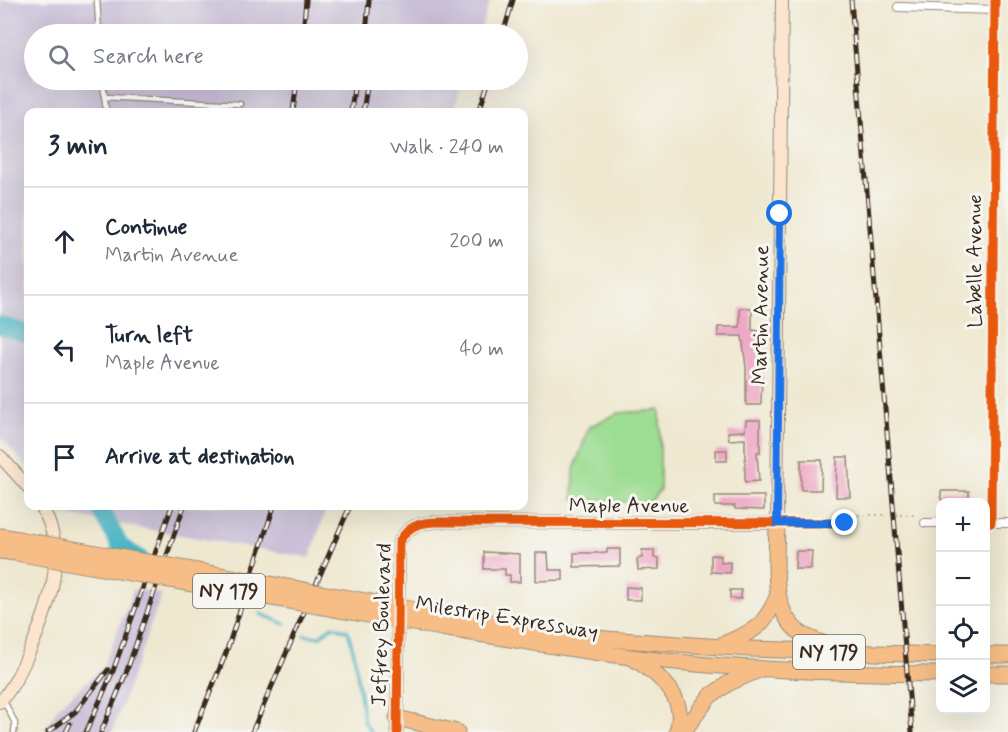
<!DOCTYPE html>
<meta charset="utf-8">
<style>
:root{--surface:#fff;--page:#f2f2f3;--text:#1f2937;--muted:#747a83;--line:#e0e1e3}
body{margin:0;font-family:Mynerve,sans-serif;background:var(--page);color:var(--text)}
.controls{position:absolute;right:18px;bottom:18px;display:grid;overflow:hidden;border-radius:12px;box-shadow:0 6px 24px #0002}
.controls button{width:54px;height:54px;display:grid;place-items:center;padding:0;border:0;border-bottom:2px solid var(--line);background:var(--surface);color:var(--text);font:30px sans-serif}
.stop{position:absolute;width:18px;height:18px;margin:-14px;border:4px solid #1a73e8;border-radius:50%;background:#fff}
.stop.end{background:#1a73e8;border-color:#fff;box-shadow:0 2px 6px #0008}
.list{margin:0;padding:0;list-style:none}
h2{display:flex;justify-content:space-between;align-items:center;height:78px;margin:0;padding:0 24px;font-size:26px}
h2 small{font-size:20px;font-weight:400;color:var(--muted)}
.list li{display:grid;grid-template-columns:39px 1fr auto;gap:18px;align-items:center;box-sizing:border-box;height:108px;padding:0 24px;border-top:2px solid var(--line)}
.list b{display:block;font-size:22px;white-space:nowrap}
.list p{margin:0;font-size:20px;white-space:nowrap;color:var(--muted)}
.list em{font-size:20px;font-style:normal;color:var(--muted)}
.icon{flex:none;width:33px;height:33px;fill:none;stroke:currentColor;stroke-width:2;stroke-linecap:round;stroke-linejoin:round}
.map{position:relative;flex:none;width:1008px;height:732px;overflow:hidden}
.search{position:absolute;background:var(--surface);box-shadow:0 6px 24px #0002;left:24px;top:24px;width:504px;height:66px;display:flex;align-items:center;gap:15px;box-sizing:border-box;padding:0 21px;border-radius:33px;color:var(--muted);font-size:22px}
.panel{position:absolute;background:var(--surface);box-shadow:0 6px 24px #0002;left:24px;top:108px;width:504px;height:402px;border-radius:12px}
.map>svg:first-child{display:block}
.industrial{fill:#c9bfd7}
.green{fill:#9ddd93;stroke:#6c8458;stroke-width:1.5}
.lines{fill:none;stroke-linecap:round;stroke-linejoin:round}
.stream{stroke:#48b5c5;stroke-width:3}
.river{stroke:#48b5c5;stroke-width:18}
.building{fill:#ee9cc0}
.lane-casing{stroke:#958977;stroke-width:7}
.street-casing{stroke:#958977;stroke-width:10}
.secondary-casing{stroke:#958977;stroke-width:14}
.highway-casing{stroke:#958977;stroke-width:17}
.path{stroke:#958977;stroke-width:1.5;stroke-dasharray:1.5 4.5;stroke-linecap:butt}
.lane{stroke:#fff;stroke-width:4.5}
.street{stroke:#fff;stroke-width:8}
.secondary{stroke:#fbe5cf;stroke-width:12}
.highway{stroke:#f6be86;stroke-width:15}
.rail-casing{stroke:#3b2a1e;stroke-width:5}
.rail{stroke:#f6f6f2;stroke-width:3;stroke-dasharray:9;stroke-linecap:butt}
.highway-bridge-casing{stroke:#958977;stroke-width:17;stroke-linecap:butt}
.highway-bridge{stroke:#f6be86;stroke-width:15}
.cycleway-casing{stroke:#f6f6f2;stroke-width:13}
.cycleway{stroke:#e8590c;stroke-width:9}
.route{stroke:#1a73e8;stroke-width:8}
.labels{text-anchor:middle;stroke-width:6;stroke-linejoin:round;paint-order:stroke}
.shield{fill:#f6f6f2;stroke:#73675e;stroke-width:1.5}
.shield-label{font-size:20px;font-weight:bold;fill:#3b2a1e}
.street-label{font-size:21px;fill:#3b2a1e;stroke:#f6f6f2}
</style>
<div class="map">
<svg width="1008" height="732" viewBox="0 0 1008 732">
<rect width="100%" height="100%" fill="#f6f6f2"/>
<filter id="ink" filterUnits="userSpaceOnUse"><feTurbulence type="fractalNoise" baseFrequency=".0167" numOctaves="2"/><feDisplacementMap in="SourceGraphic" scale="12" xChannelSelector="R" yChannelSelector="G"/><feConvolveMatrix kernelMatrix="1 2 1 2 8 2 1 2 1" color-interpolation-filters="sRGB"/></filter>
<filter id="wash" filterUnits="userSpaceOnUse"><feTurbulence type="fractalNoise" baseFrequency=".008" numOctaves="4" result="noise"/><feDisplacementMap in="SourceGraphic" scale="24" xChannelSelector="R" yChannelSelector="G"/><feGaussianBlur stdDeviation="1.35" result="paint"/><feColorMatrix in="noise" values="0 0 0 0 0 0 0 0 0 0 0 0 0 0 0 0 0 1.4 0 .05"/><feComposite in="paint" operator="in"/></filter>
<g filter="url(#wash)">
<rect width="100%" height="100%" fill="#efe8d0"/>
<!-- industrial -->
<g class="industrial">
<polygon points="0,0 490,0 479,34 34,34 34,80 464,80 453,112 28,112 28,468 0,437"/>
<polygon points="55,506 327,506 310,558 61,514"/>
<polygon points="134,589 162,594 112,732 44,732 58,707 103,667"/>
</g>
<!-- green -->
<polygon class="green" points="660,410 660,490 649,503 573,499 574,470 589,427 618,413"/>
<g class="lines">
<!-- stream -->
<g class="stream">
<polyline points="184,589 200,600 222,606"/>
<polyline points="261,614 285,624"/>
<polyline points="304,635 319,637 332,626 348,631 354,654 364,722 371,732"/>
</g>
<!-- river -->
<g class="river">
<polyline points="0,325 28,334"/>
<polyline points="101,506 103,514 120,546 140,559"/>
</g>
</g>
<g id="blocks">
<!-- building -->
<g class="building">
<polygon points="740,308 752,308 752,330 759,331 758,374 762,374 761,405 746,405 746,367 742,336 718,336 718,327 740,327"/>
<polygon points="746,420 760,420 760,452 757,452 759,481 745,482 745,439 729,440 728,432 745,431"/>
<rect x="716" y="450" width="11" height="11"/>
<polygon points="837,457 848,457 850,497 836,497"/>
<polygon points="801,460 822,460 821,490 801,490"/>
<polygon points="941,491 969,491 969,502 947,502 947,500 941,500"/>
<polygon points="715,496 764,496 764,510 735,509 735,506 715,506"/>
<polygon points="607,549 620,549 620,566 574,567 574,553 607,553"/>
<polygon points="642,550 654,550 654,558 659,558 659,569 638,570 637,559 642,558"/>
<polygon points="796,551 812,551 811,569 795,569"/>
<polygon points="484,552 520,554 520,582 510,582 510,575 505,575 505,569 484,569"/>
<polygon points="536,553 548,553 549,570 563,570 563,580 536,581"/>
<polygon points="711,555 721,556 721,563 730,562 730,573 711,572"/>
<polygon points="626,587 641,588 641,600 626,600"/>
<polygon points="730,590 741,590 741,599 730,598"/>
</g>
</g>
</g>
<g filter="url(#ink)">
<use href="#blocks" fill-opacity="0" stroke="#958977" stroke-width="1.5"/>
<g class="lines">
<defs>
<g id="lane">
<polyline points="97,0 99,34"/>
<polyline points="103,80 106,112"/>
<polyline points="104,97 240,104"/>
<polyline points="4,701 15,723 14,732"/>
</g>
<g id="street">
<polyline points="898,7 995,10"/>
<polyline points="777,523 845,523"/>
<polyline points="925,523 940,523"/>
<polyline points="987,523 1008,523"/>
<polyline points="991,523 995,0"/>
</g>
<g id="secondary">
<polyline points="0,456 28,487"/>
<path d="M0,702C13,688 22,668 30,650C50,605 69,552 41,506"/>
<path d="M397,732L399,542C408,526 419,522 438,522L777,523L782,0"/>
</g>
<g id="highway">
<path d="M777,523C777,558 768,612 802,634C812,640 823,643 833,647"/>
<polyline points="0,536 18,539"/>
<polyline points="0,551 16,553"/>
<polyline points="444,615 606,639 751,649 940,655"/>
<path d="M442,628C505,638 568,649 631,657C734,670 837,673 940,674"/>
<path d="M721,645C753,632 764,628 778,595"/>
<polyline points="986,655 1008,655"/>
<path d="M634,659C660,675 688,698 677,732"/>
<polyline points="986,674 1008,674"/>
<polyline points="397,718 457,732"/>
<polyline points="683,732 710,696 729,683 759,670"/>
</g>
</defs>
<!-- lane casing -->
<use href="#lane" class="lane-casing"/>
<!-- street casing -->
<use href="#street" class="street-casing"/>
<!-- secondary casing -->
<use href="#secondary" class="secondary-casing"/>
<!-- highway casing -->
<use href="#highway" class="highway-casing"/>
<!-- path -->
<g class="path">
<polyline points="852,515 887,515"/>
<polyline points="900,515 916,515"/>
</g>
<!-- lane -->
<use href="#lane" class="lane"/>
<!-- street -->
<use href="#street" class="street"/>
<!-- secondary -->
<use href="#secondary" class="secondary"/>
<!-- highway -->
<use href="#highway" class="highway"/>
<defs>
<g id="rail">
<polyline points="851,0 912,732"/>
<polyline points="303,34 306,0"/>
<polyline points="366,34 369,0"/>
<polyline points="503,34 513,0"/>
<polyline points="293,112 297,80"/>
<polyline points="351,112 355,80"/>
<polyline points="363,112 368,80"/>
<polyline points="479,112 489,80"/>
<polyline points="48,732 75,712 108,670"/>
<polyline points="66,732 70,724"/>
<polyline points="86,732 113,671 172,506"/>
<polyline points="101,732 126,673 184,506"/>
<polyline points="194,732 226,653 274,506"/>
<polyline points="252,732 350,506"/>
</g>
</defs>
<!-- rail casing -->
<use href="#rail" class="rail-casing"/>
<!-- rail -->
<use href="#rail" class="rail"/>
<defs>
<g id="highway-bridge">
<polyline points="18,539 444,615"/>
<polyline points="16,553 442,628"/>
</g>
</defs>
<!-- highway-bridge casing -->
<use href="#highway-bridge" class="highway-bridge-casing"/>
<!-- highway-bridge -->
<use href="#highway-bridge" class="highway-bridge"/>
<defs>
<g id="cycleway">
<polyline points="991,523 995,0"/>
<path d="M397,732L399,542C408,526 419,522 438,522L845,523"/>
</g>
</defs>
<!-- cycleway casing -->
<use href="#cycleway" class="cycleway-casing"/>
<!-- cycleway -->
<use href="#cycleway" class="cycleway"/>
</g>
</g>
<g class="lines" filter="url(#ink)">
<!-- route -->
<polyline class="route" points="780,214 777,523 845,523"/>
</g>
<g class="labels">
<!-- shield labels -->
<g class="shield">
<rect x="193" y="574" width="72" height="34" rx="4.5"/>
<rect x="793" y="635" width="72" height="34" rx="4.5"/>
</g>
<g class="shield-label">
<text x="229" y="598">NY 179</text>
<text x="829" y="659">NY 179</text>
</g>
<!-- street labels -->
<g class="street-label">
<text transform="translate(974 261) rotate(-90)" y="7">Labelle Avenue</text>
<text transform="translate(760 315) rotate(-89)" y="7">Martin Avenue</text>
<text x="629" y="512">Maple Avenue</text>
<text transform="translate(507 617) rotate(9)" y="7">Milestrip Expressway</text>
<text transform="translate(381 625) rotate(-88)" y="7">Jeffrey Boulevard</text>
</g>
</g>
</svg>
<div class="controls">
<button>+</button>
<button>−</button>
<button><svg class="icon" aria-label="locate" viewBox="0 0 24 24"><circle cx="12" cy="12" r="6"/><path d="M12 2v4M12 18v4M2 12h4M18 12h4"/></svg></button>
<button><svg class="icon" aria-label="layers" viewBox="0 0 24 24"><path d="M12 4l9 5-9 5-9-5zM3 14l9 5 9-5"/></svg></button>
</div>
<div class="stop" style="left:780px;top:214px"></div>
<div class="stop end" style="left:845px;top:523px"></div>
<div class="search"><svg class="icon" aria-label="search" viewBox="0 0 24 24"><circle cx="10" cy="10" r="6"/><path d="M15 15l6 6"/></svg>Search here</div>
<section class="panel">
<h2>3 min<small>Walk · 240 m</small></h2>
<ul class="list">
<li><svg class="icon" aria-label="ahead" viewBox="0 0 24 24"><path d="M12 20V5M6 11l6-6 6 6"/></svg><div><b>Continue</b><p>Martin Avenue</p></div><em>200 m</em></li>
<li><svg class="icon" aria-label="left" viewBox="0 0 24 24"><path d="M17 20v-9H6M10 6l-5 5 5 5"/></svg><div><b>Turn left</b><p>Maple Avenue</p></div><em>40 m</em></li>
<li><svg class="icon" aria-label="arrive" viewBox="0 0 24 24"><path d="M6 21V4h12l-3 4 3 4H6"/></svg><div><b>Arrive at destination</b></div></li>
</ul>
</section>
</div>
